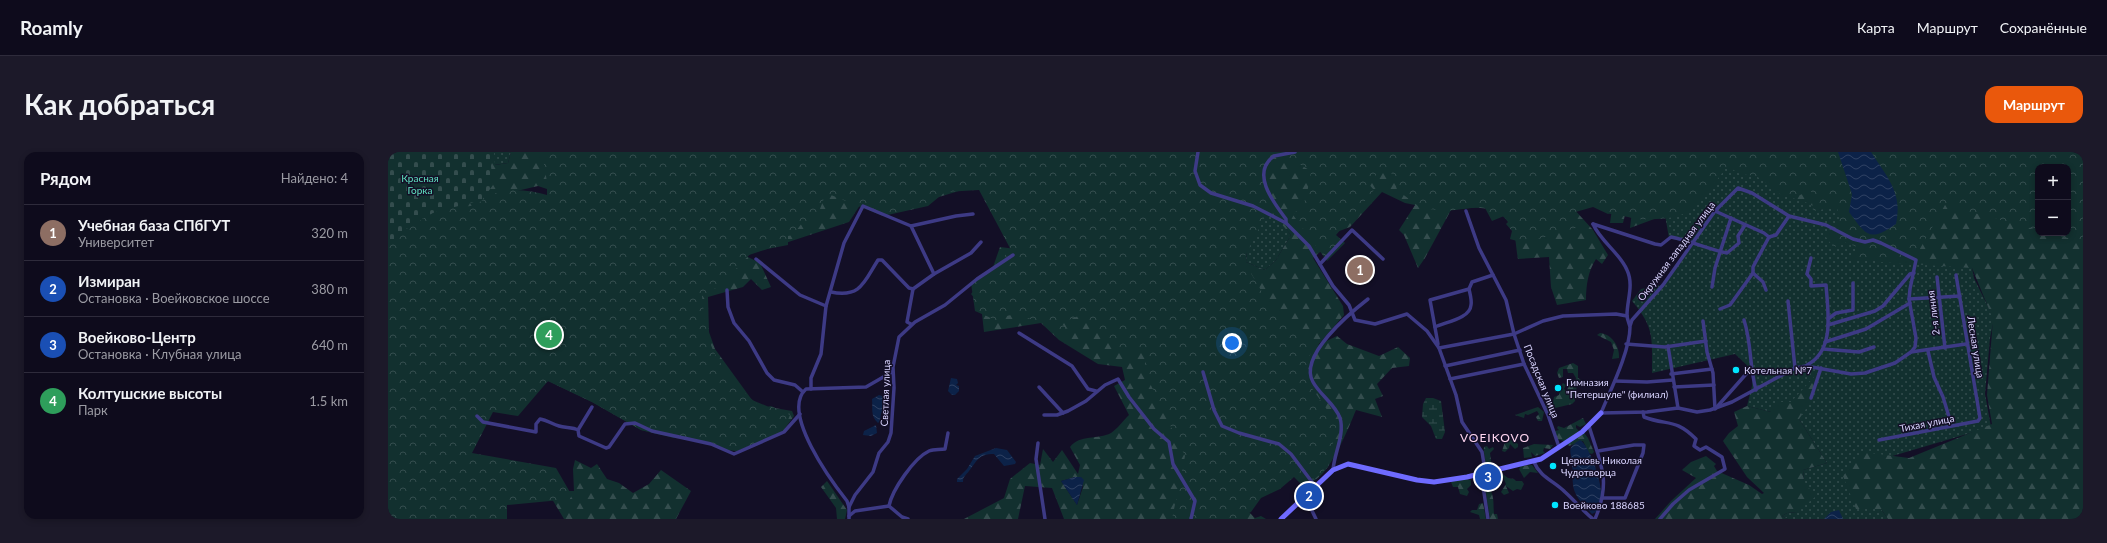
<!DOCTYPE html>
<html lang="ru">
<meta charset="utf-8">
<style>
:root{--surface:#0e0b1c;--page:#1c1929;--text:#f1f3f6;--muted:#9b9ba3;--line:#2e2b3b;--accent:#ea580c}
body{margin:0;font-family:Lato,sans-serif;background:var(--page);color:var(--text)}
.controls{position:absolute;right:12px;top:12px;display:grid;overflow:hidden;border-radius:8px;box-shadow:0 2px 6px #0003}
.controls button{width:36px;height:36px;display:grid;place-items:center;padding:0;border:0;border-bottom:1px solid var(--line);background:var(--surface);color:var(--text);font:20px sans-serif}
.you{position:absolute;left:844px;top:191px;width:14px;height:14px;margin:-10px;border:3px solid #fff;border-radius:50%;background:#1a73e8;box-shadow:0 0 0 6px #1a73e833}
.badge{display:grid;place-items:center;width:26px;height:26px;border-radius:50%;background:var(--accent);color:#fff;font-size:13px;font-weight:700}
.pin{position:absolute;translate:-50% -50%;border:2px solid #fff;box-shadow:0 1px 4px #0006}
.list{margin:0;padding:0;list-style:none}
h2{display:flex;justify-content:space-between;align-items:center;height:52px;margin:0;padding:0 16px;font-size:17px}
h2 small{font-size:13px;font-weight:400;color:var(--muted)}
.list li{display:grid;grid-template-columns:26px 1fr auto;gap:12px;align-items:center;box-sizing:border-box;height:56px;padding:0 16px;border-top:1px solid var(--line)}
.list b{display:block;font-size:15px;white-space:nowrap}
.list p{margin:0;font-size:13px;white-space:nowrap;color:var(--muted)}
.list em{font-size:13px;font-style:normal;color:var(--muted)}
.map{position:relative;flex:none;width:1695px;height:367px;overflow:hidden;border-radius:12px}
header{display:flex;align-items:center;gap:24px;box-sizing:border-box;height:56px;padding:0 20px;background:var(--surface);border-bottom:1px solid var(--line)}
header strong{font-size:19px}
nav{display:flex;gap:22px;margin-inline-start:auto;font-size:14px}
.intro{display:flex;align-items:center;justify-content:space-between;box-sizing:border-box;height:96px;padding:0 24px}
h1{margin:0;font-size:28px}
.button{padding:10px 18px;border-radius:12px;background:var(--accent);color:#fff;font-size:14px;font-weight:700}
main{display:flex;gap:24px;padding:0 24px}
aside{flex:1;background:var(--surface);border-radius:12px;box-shadow:0 2px 6px #0003}
.map>svg:first-child{display:block}
.grass{fill:url(#grass-dots)}
.forest{fill:url(#forest-firs);fill-rule:evenodd}
.wetland{fill:url(#wetland-marsh)}
.cemetery{fill:url(#cemetery-stones)}
.park{fill:url(#park-crowns)}
.water{fill:url(#water-waves)}
.lines{fill:none;stroke-linecap:round;stroke-linejoin:round}
.street{stroke:#3d3a85;stroke-width:3.5}
.secondary{stroke:#6f6bff;stroke-width:5}
.poi-dot{fill:#00e5ff;stroke:#130f26;stroke-width:1.5}
.labels{text-anchor:middle;stroke-width:3;stroke-linejoin:round;paint-order:stroke}
.park-label{font-size:10px;fill:#5fe0c0;stroke:#130f26}
.street-label{font-size:10px;fill:#d9d4ff;stroke:#130f26}
.poi-label{font-size:10px;fill:#d9d4ff;stroke:#130f26;text-anchor:start}
.quarter-label{font-size:12px;letter-spacing:1px;fill:#ffd6f0;stroke:#130f26}
</style>
<header>
<strong>Roamly</strong>
<nav><a>Карта</a><a>Маршрут</a><a>Сохранённые</a></nav>
</header>
<div class="intro"><h1>Как добраться</h1><a class="button">Маршрут</a></div>
<main>
<aside>
<h2>Рядом<small>Найдено: 4</small></h2>
<ul class="list">
<li><span class="badge" style="background:#8d6e63">1</span><div><b>Учебная база СПбГУТ</b><p>Университет</p></div><em>320 m</em></li>
<li><span class="badge" style="background:#1a4fb4">2</span><div><b>Измиран</b><p>Остановка · Воейковское шоссе</p></div><em>380 m</em></li>
<li><span class="badge" style="background:#1a4fb4">3</span><div><b>Воейково-Центр</b><p>Остановка · Клубная улица</p></div><em>640 m</em></li>
<li><span class="badge" style="background:#2e9e5b">4</span><div><b>Колтушские высоты</b><p>Парк</p></div><em>1.5 km</em></li>
</ul>
</aside>
<div class="map">
<svg width="1695" height="367" viewBox="0 0 1695 367">
<defs>
<pattern id="grass-dots" width="8" height="8" patternUnits="userSpaceOnUse"><rect width="8" height="8" fill="#12302f"/><path d="M2 2h.1M6 6h.1" fill="none" stroke="#344d4e" stroke-width="1.8" stroke-linecap="round"/></pattern>
<pattern id="forest-firs" width="22" height="20" patternUnits="userSpaceOnUse"><rect width="22" height="20" fill="#12302f"/><path d="M5 1l3.5 6h-7zM16 11l3.5 6h-7z" fill="#344d4e"/></pattern>
<pattern id="wetland-marsh" width="20" height="14" patternUnits="userSpaceOnUse"><rect width="20" height="14" fill="#12302f"/><path d="M1 5h8M5 5V1M11 12h8M15 12V8" fill="none" stroke="#344d4e"/></pattern>
<pattern id="cemetery-stones" width="16" height="16" patternUnits="userSpaceOnUse"><rect width="16" height="16" fill="#12302f"/><path d="M2 7V4a2 2 0 0 1 4 0v3zM10 15v-3a2 2 0 0 1 4 0v3z" fill="#344d4e"/></pattern>
<pattern id="park-crowns" width="20" height="18" patternUnits="userSpaceOnUse"><rect width="20" height="18" fill="#12302f"/><path d="M2 6a3 3 0 1 1 6 0M12 15a3 3 0 1 1 6 0" fill="none" stroke="#344d4e"/></pattern>
<pattern id="water-waves" width="16" height="10" patternUnits="userSpaceOnUse"><rect width="16" height="10" fill="#0c2248"/><path d="M0 5q4-4 8 0t8 0" fill="none" stroke="#2f4163"/></pattern>
</defs>
<rect width="100%" height="100%" fill="#130f26"/>
<!-- grass -->
<g class="grass">
<polygon points="106,0 123,0 120,11 106,13"/>
<path d="M1351,2L1427,45L1431,58L1449,52L1584,116L1586,126L1606,167L1602,186L1597,242L1603,275L1484,310L1493,357L1500,367H1400L1394,364L1399,361L1409,360L1416,329L1415,318L1439,311L1411,267L1359,254L1364,234L1365,219L1347,202L1264,221C1264,187 1267,176 1244,149L1253,137L1274,133L1304,92L1281,86L1277,63Z"/>
<polygon points="878,62 890,67 903,83 888,108 877,118 858,110 859,96"/>
</g>
<!-- forest -->
<g class="forest">
<path d="M0,0H106L107,13L120,11L123,0H971L1277,63L1242,76L1244,59H1238L1235,71H1222L1224,57L1212,52L1185,56L1205,78L1220,103L1214,112L1208,107C1200,119 1198,134 1198,148L1169,153L1163,135L1161,105L1130,107C1128,98 1128,81 1123,73C1107,51 1086,55 1063,58L1037,106L1030,116L1016,83L1011,78L1027,53L1017,51L994,40L962,75L941,83L938,95L925,106L955,154L956,163L930,193L949,184L959,192L991,204L1010,195L1022,206L1021,214L1004,216L989,232L995,244L987,247L994,265L968,258C960,277 943,321 924,330L907,308L858,357L867,366L873,364L878,367H676L664,336L637,334L630,367H576L616,346L622,327L642,311L652,313L655,297L665,310L674,298L690,322L692,313L682,295C692,282 710,288 723,281C729,277 735,269 741,263L726,234L737,228L734,215L710,212L671,188L653,171L596,180L593,153L583,142L605,115L612,95L628,97L594,32L498,61L476,47L461,70L358,104L372,111L383,135L374,138L363,127L355,135L320,145L321,180L327,197L364,248L381,255L404,259L406,264L395,279L349,299L336,298L316,287L286,286L253,278L204,250L160,229L129,259L171,41L150,34L111,43L0,106ZM878,62L890,68L903,83L888,108L877,118L858,110L859,96ZM687,325H693L695,335L689,353L673,329Z"/>
<path d="M1695,0V367H1500L1493,357H1468L1455,324L1474,300L1521,306L1604,272L1599,243L1605,167L1584,116L1490,110L1456,74L1449,52L1431,57L1415,49L1393,43L1369,19L1510,51ZM1650,15H1680V81H1650Z"/>
<path d="M1212,181C1224,182 1232,195 1231,206L1224,207L1226,198L1223,190L1209,183Z"/>
<polygon points="1185,211 1190,214 1190,226 1193,228 1193,231 1189,232 1187,249 1184,252 1163,257 1162,261 1159,259 1158,250 1165,250 1166,245 1171,243 1172,235 1175,231 1178,233 1176,237 1179,239 1181,232 1186,232 1188,226 1185,221 1180,221 1179,217 1175,217 1175,225 1171,226 1169,221 1171,216"/>
<polygon points="1427,224 1431,228 1420,254 1411,267 1439,311 1415,318 1416,329 1427,345 1409,360 1399,361 1394,364 1400,367 1267,367 1283,349 1308,326 1294,318 1303,310 1318,304 1328,312 1326,314 1329,319 1361,333 1374,342 1376,341 1359,325 1335,289 1341,281 1350,274 1346,260 1359,254 1383,260 1390,250 1403,250"/>
<polygon points="1150,255 1156,260 1154,269 1150,269 1148,265 1151,262 1149,259 1140,263 1137,262 1136,266 1127,263"/>
<polygon points="1195,266 1198,272 1192,275 1188,273 1188,276 1191,279 1194,278 1200,286 1206,300 1204,302 1201,301 1195,289 1181,294 1176,289 1168,287 1167,279 1171,278 1169,276 1170,274 1176,276"/>
<polygon points="1121,287 1130,292 1130,295 1127,297 1122,292 1121,296 1117,300 1114,299 1117,290"/>
<polygon points="1146,292 1165,293 1162,297 1156,296 1155,299 1157,301 1147,304 1143,300 1144,305 1136,306 1135,296"/>
<path d="M1099,294L1101,297L1105,295L1106,297L1102,301L1104,316L1101,317L1097,313C1098,306 1095,301 1096,295Z"/>
<polygon points="187,308 203,316 209,312 219,327 231,331 245,341 261,332 273,318 303,339 288,367 176,367 164,347 166,339 186,339 185,317"/>
<polygon points="1144,313 1150,321 1142,320 1136,326 1131,317 1133,314"/>
<polygon points="1112,320 1120,326 1126,327 1128,329 1134,329 1136,332 1133,338 1129,337 1125,339 1118,334 1121,341 1116,343 1113,340 1118,332 1115,325 1111,323"/>
<polygon points="1077,327 1083,328 1083,333 1079,337 1081,340 1079,344 1072,342 1070,335 1065,335 1063,330"/>
<path d="M1100,327L1107,330L1110,337H1101C1107,343 1105,354 1106,362H1109L1110,367H1102L1096,329Z"/>
<polygon points="439,329 459,358 457,367 449,367 448,356 433,335"/>
<polygon points="1095,351 1098,367 1092,367 1091,363 1082,360 1084,358 1089,358 1091,352"/>
</g>
<!-- wetland -->
<polygon class="wetland" points="1038,246 1045,246 1053,249 1057,280 1054,287 1048,287 1043,274 1034,265 1035,252"/>
<!-- cemetery -->
<polygon class="cemetery" points="0,0 106,0 103,14 105,33 94,48 47,60 20,75 0,98"/>
<!-- park -->
<path class="park" d="M154,0H1695V90L1661,81H1680V15H1650V78L1557,53L1525,109H1458L1472,96L1453,89L1446,96L1438,85L1441,73L1452,72L1449,55L1425,59L1423,38L1412,43L1394,41L1368,24L1352,22L1339,14C1328,30 1312,52 1295,62C1286,67 1260,68 1249,67C1242,66 1224,61 1220,62L1205,55L1184,61L1182,65L1195,70L1198,73L1136,91L1122,87L1124,79L1118,72L1120,70L1116,64L1104,69L1097,56L1092,55L1058,59L1033,56L1009,38L1006,23L998,18L978,29L986,38L948,83L957,91L939,109L905,63L918,47L923,19L899,5L889,2C873,20 871,28 885,49L855,108L883,155L923,195L919,229L949,272L940,315L917,336L906,325L892,337L873,346L863,360L847,367H784L797,304L757,221V195L736,203L693,163L673,171L679,177L676,188C669,179 660,168 648,171L647,169C627,160 624,161 604,170L603,166L587,159L583,131L609,113L607,112L623,98L591,38L557,40L540,54L495,64L438,41L426,73L422,74L414,71L405,83L400,84V93L364,100L333,133L314,144C316,161 318,183 325,198C335,219 356,243 375,256L383,254L402,263L396,278L383,286L348,299L323,291L269,282L253,278L204,250L160,229L130,264L105,260L84,301L168,316L183,342V347L119,353V367H0V95C17,80 33,64 56,57C65,54 76,56 86,53C92,52 96,45 102,43C120,35 141,38 159,43V30Z"/>
<!-- water -->
<g class="water">
<path d="M1450,0H1483C1499,25 1515,41 1508,72C1481,91 1478,83 1461,60L1464,42Z"/>
<polygon points="563,226 569,227 570,231 568,233 571,234 571,239 567,243 564,243 560,239"/>
<path d="M491,243L494,244L501,254L496,263L495,260L493,261L492,269L490,271C482,264 485,256 484,247Z"/>
<polygon points="488,273 489,281 483,284 475,283 476,279"/>
<path d="M1192,288C1202,294 1215,333 1213,345C1213,350 1210,355 1208,360L1204,362C1196,354 1186,344 1185,333C1184,326 1185,318 1184,311C1183,299 1178,296 1192,288Z"/>
<path d="M608,296L619,298L628,310L627,312L616,314L606,302C590,302 589,309 581,319C578,323 575,324 575,330H569V327L579,317L587,304Z"/>
<polygon points="687,325 693,325 696,328 689,353 673,329"/>
<polygon points="1451,358 1455,367 1436,367 1443,360"/>
</g>
<g class="lines">
<!-- street -->
<g class="street">
<polyline points="810,0 807,19 812,33 823,41 865,54 898,71 921,94 945,134 961,153 967,168 987,172 1019,162 1039,179 1051,196 1068,243 1074,270 1094,300 1097,318 1095,334 1100,367"/>
<polyline points="1078,59 1091,96 1118,148 1126,182 1136,212 1160,263 1171,295"/>
<polyline points="1327,59 1376,81 1381,85"/>
<path d="M898,71V67C886,51 862,21 886,4L907,0"/>
<path d="M1205,72C1213,90 1232,101 1239,118C1246,133 1239,148 1239,163C1239,167 1241,171 1242,175C1242,199 1222,239 1213,261L1259,260L1290,256L1309,260L1322,258L1344,250L1407,216L1418,214L1463,222L1477,221L1507,211L1523,200L1527,195L1528,186L1521,147L1522,137L1528,108L1493,91L1485,88L1477,90L1465,87L1438,73L1401,64L1364,41L1350,36L1327,59L1275,133L1244,168L1242,174"/>
<path d="M1205,72L1267,92L1273,93L1283,85C1303,89 1320,97 1339,101L1351,91L1350,84L1357,73"/>
<polyline points="523,74 546,122"/>
<polyline points="368,107 412,143 438,154"/>
<polyline points="932,112 964,78 995,107"/>
<polyline points="1365,121 1375,130 1378,138"/>
<polyline points="1549,125 1557,196"/>
<polyline points="1324,135 1327,116 1343,66"/>
<polyline points="339,138 340,155 346,171 361,189 379,221 386,228 407,233 415,240"/>
<path d="M443,140C473,146 476,130 490,108H494L521,136L525,137L546,122L583,101L593,90"/>
<polyline points="1521,147 1572,144"/>
<polyline points="1400,149 1407,216"/>
<polyline points="1332,157 1342,153 1365,121 1365,115 1381,85 1388,83 1401,64"/>
<polyline points="1440,167 1448,161 1465,158 1465,131"/>
<path d="M1356,168C1364,193 1361,213 1368,238"/>
<polyline points="1315,169 1319,200 1325,221 1327,257"/>
<polyline points="523,172 519,170 525,137"/>
<polyline points="1440,173 1487,159 1495,154 1522,122 1526,121"/>
<path d="M1047,175C1057,170 1082,167 1083,153C1084,148 1082,142 1081,137"/>
<polyline points="631,181 684,214 700,237 708,239"/>
<polyline points="1437,190 1478,177 1522,151"/>
<polyline points="1050,192 1042,148 1081,137 1084,130 1105,123"/>
<polyline points="1238,192 1277,195 1318,189"/>
<polyline points="1280,194 1290,256"/>
<polyline points="1051,196 1126,182 1155,169 1175,164 1228,162 1239,164"/>
<polyline points="1435,197 1471,200 1486,195"/>
<polyline points="1540,199 1546,225 1555,245 1562,268"/>
<polyline points="1523,200 1578,192"/>
<path d="M1419,213C1447,199 1440,160 1438,133L1423,134V127L1419,122L1423,106"/>
<polyline points="1057,214 1132,198"/>
<polyline points="815,220 826,258 834,274 851,281 891,292 903,302 927,334"/>
<polyline points="1283,222 1324,217"/>
<polyline points="1062,227 1136,212"/>
<polyline points="1227,229 1259,230 1285,228"/>
<polyline points="651,235 675,261"/>
<polyline points="1286,235 1326,233"/>
<polyline points="423,237 423,226 433,202 438,154 456,91 475,54 523,74 568,64 585,62"/>
<polyline points="1423,246 1433,216"/>
<polyline points="1328,256 1359,221"/>
<path d="M1255,260L1256,265C1280,274 1287,266 1308,287L1306,294L1312,298L1318,295L1334,305L1337,317L1301,338L1285,352L1272,367"/>
<polyline points="656,263 669,263 680,259 698,249 717,233 730,227 741,245 766,277 781,290 785,312 807,349 803,367"/>
<path d="M89,264L95,270L148,280V272L152,267C159,268 164,272 171,274C177,276 185,275 190,278L191,284L218,296L221,295L237,272L247,271L264,279L323,292L346,302L396,280L412,262"/>
<path d="M1201,274C1212,311 1224,328 1207,367"/>
<polyline points="190,278 204,255"/>
<polyline points="1491,288 1590,269 1592,266 1568,123"/>
<polyline points="650,291 648,307 657,367"/>
<polyline points="1210,299 1246,293 1256,293 1255,301 1237,346 1215,346"/>
<path d="M1146,310C1152,325 1166,329 1177,340C1187,349 1195,359 1205,367"/>
<path d="M945,318C946,302 957,282 952,266C947,252 932,243 925,230C910,204 962,161 980,147"/>
<polyline points="917,344 928,367"/>
<path d="M501,354C504,338 526,306 541,299C546,297 551,298 557,297L560,281"/>
<polyline points="501,354 514,365 520,367"/>
<polyline points="461,355 467,343 485,320 491,301 500,290 503,281 506,236 505,215 511,185 527,170 557,153 589,127 625,103"/>
<polyline points="461,364 467,359 501,354"/>
<path d="M461,367V355L459,349C444,330 392,260 418,237L478,235L504,220"/>
</g>
<!-- secondary -->
<polyline class="secondary" points="893,367 945,318 960,312 1029,328 1046,330 1079,325 1153,307 1194,280 1213,261"/>
</g>
<!-- markers -->
<g class="poi-dot">
<circle cx="1348" cy="218" r="4"/>
<circle cx="1170" cy="236" r="4"/>
<circle cx="1165" cy="314" r="4"/>
<circle cx="1167" cy="353" r="4"/>
</g>
<g class="labels">
<!-- park labels -->
<g class="park-label">
<text x="32" y="30">Красная<tspan x="32" dy="12">Горка</tspan></text>
</g>
<!-- street labels -->
<g class="street-label">
<text transform="translate(1288 99) rotate(-53)" y="4">Окружная западная улица</text>
<text transform="translate(1545 161) rotate(-97)" y="4">2-я линия</text>
<text transform="translate(1588 195) rotate(81)" y="4">Лесная улица</text>
<text transform="translate(1154 229) rotate(68)" y="4">Посадская улица</text>
<text transform="translate(497 241) rotate(-88)" y="4">Светлая улица</text>
<text transform="translate(1539 271) rotate(-11)" y="4">Тихая улица</text>
</g>
<!-- poi labels -->
<g class="poi-label">
<text x="1356" y="222">Котельная №7</text>
<text x="1178" y="234">Гимназия<tspan x="1178" dy="12">"Петершуле" (филиал)</tspan></text>
<text x="1173" y="312">Церковь Николая<tspan x="1173" dy="12">Чудотворца</tspan></text>
<text x="1175" y="357">Воейково 188685</text>
</g>
<!-- quarter labels -->
<g class="quarter-label">
<text x="1107" y="290">VOEIKOVO</text>
</g>
</g>
</svg>
<div class="controls">
<button>+</button>
<button>−</button>
</div>
<div class="you"></div>
<div class="pin badge" style="left:972px;top:118px;background:#8d6e63">1</div>
<div class="pin badge" style="left:921px;top:344px;background:#1a4fb4">2</div>
<div class="pin badge" style="left:1100px;top:325px;background:#1a4fb4">3</div>
<div class="pin badge" style="left:161px;top:183px;background:#2e9e5b">4</div>
</div>
</main>
